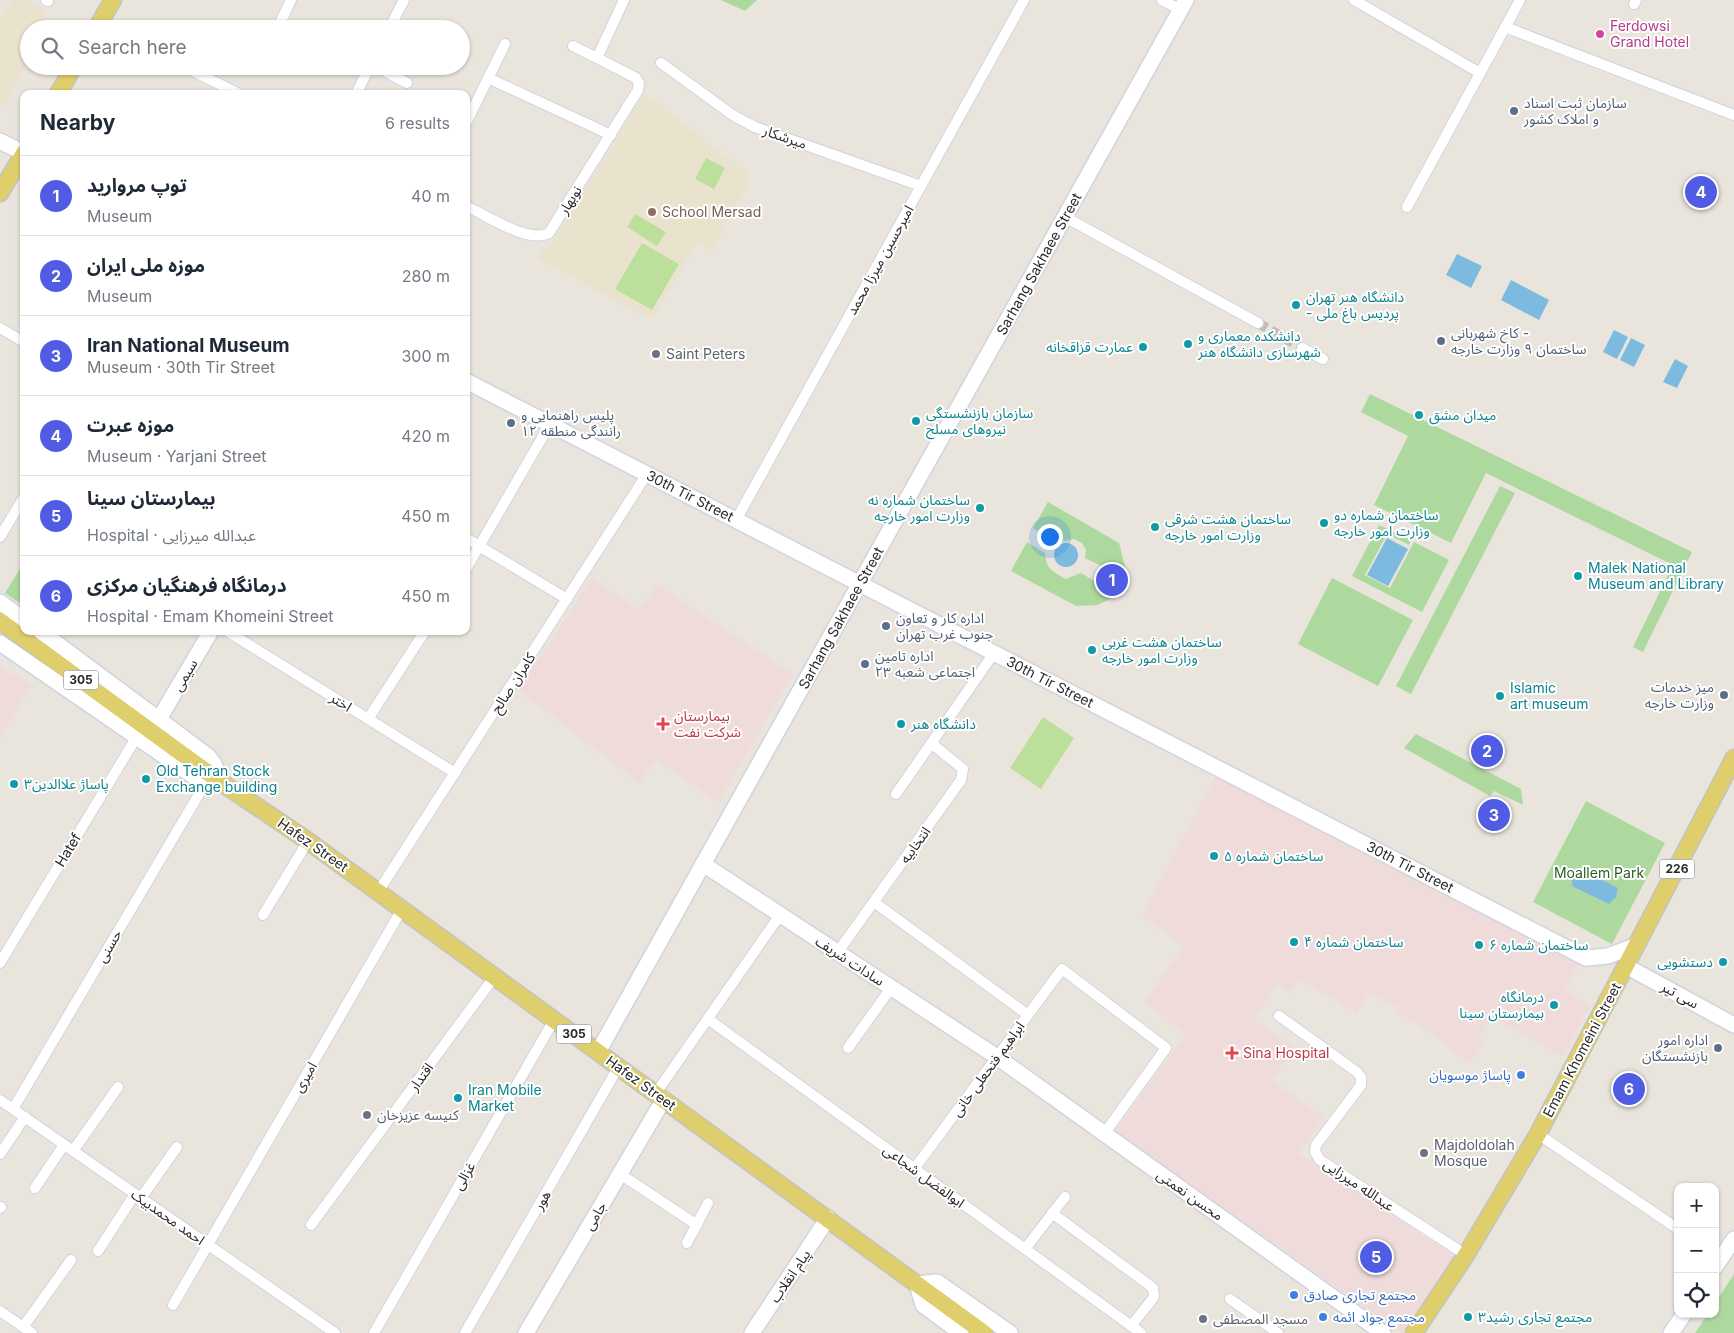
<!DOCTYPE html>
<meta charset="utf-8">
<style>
:root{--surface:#fff;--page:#f2f2f3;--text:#1f2937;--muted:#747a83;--line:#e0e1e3;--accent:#4f5ce3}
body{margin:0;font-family:Inter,"Noto Sans Arabic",sans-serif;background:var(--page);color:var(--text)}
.controls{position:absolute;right:15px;bottom:15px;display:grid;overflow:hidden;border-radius:10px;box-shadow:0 1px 4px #0004}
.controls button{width:45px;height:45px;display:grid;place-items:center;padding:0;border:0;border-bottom:1px solid var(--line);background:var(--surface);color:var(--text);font:25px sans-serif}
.you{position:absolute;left:1049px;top:536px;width:18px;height:18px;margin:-12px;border:4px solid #fff;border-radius:50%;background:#1a73e8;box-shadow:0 0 0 8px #1a73e833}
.badge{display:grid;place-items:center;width:32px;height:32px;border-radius:50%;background:var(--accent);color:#fff;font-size:16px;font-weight:700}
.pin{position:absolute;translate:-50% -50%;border:2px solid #fff;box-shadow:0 1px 5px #0006}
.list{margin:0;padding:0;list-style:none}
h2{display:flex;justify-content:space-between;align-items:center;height:65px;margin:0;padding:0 20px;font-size:21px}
h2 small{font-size:16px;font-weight:400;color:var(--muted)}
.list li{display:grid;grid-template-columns:32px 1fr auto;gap:15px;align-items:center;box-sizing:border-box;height:80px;padding:0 20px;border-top:1px solid var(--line)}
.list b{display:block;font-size:19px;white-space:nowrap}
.list p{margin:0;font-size:16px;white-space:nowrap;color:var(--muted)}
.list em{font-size:16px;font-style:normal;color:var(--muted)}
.icon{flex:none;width:28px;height:28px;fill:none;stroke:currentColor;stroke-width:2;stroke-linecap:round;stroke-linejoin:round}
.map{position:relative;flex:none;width:1734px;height:1333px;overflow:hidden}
.search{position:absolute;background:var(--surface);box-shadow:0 1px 4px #0004;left:20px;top:20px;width:450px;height:55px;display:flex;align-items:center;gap:12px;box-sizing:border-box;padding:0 18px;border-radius:28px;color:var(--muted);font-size:19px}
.panel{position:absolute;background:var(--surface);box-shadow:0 1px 4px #0004;left:20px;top:90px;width:450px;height:545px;border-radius:10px}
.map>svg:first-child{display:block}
.education{fill:#e9e3ce}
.medical{fill:#efdbda}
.green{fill:#add99f}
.pitch{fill:#bce09c}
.water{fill:#7cbbdf}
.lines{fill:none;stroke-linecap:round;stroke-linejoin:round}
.street-tunnel{stroke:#c3bfb8;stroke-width:10;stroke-dasharray:10 5;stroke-linecap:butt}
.street-casing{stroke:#d2d3e0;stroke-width:12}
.secondary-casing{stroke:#d2d3e0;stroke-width:18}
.primary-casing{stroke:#c3c3c3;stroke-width:19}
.street{stroke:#fff;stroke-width:10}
.secondary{stroke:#fff;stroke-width:15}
.primary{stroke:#dfcf6c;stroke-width:16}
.hotel-dot{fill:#d1479c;stroke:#fff;stroke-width:2}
.service-dot{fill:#5c6f8a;stroke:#fff;stroke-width:2}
.education-dot{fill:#8d6e63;stroke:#fff;stroke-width:2}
.culture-dot{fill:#0f9aa8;stroke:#fff;stroke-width:2}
.worship-dot{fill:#6b7280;stroke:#fff;stroke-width:2}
.health-dot{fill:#e0444e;stroke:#fff;stroke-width:2}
.shop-dot{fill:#3f7fe0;stroke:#fff;stroke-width:2}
.labels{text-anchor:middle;stroke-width:4;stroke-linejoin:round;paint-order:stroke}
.shield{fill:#fff;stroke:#696969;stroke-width:1}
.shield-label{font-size:12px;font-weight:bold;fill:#292929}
.hotel-label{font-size:14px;fill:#b23c85;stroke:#fff;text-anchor:start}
.service-label{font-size:14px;fill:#4e5e75;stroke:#fff;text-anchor:start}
.street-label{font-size:14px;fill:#292929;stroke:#fff}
.education-label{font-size:14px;fill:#785e54;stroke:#fff;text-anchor:start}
.culture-label{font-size:14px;fill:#0d838f;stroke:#fff;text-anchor:start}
.worship-label{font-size:14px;fill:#5b616d;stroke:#fff;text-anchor:start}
.health-label{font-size:14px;fill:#be3a42;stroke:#fff;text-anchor:start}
.park-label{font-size:14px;fill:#295c22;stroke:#fff}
.shop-label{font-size:14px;fill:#366cbe;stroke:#fff;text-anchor:start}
</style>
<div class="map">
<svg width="1734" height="1333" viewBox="0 0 1734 1333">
<rect width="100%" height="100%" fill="#e9e5dc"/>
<!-- education -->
<g class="education">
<polygon points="13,0 25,0 47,11 40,23 47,27 29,29 29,60 5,105 0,102 0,16"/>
<polygon points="644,93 749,174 746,178 750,181 711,251 696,243 652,319 537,259 543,249 548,251"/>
</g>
<!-- medical -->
<g class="medical">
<polygon points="592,578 640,610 657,584 793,674 718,803 656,759 639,783 519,690"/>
<polygon points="0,666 31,685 0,738"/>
<polygon points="1219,769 1580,962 1565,991 1590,1006 1564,1057 1491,1016 1478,1039 1483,1042 1470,1064 1433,1034 1396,1012 1399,1008 1368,993 1356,1014 1300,978 1290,993 1277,984 1254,1019 1294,1048 1272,1081 1324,1117 1299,1153 1456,1258 1407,1333 1402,1333 1115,1131 1186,1034 1145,1002 1184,946 1142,916"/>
</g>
<!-- green -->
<g class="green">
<polygon points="721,0 757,0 745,11"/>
<polygon points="1370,394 1692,552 1643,652 1633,647 1673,565 1486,473 1451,543 1374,505 1408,436 1361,412"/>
<polygon points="1500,486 1515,493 1411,694 1396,686"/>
<polygon points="1048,502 1119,543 1126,570 1124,577 1085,558 1086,550 1082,543 1074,539 1059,542 1033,528"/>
<polygon points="1379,525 1411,540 1409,545 1387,534 1365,575 1390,588 1414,542 1449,560 1422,612 1352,576"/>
<path d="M1027,542L1045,553C1046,569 1053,572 1066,579L1081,573L1118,595L1097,605L1076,606L1011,571Z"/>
<polygon points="24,562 24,606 5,593"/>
<polygon points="1332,578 1413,620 1378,686 1298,644"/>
<polygon points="1416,734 1521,789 1523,805 1494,791 1490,796 1404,748"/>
<polygon points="1586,801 1665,843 1612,944 1533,902"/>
<polygon points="1734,1274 1734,1333 1695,1333 1708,1314 1715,1314 1715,1303"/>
</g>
<!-- pitch -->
<g class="pitch">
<polygon points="706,158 725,168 714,189 695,179"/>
<polygon points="635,214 666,232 657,246 627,227"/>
<polygon points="642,243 679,264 652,310 615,289"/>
<polygon points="1043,717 1074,738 1041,789 1010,768"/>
</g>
<!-- water -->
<g class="water">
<polygon points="1457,254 1482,266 1471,288 1446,275"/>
<polygon points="1511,280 1549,300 1539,320 1501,300"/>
<polygon points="1614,330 1628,337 1617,359 1603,352"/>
<polygon points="1631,338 1645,345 1634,367 1620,360"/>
<polygon points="1675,359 1688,366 1677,388 1663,382"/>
<polygon points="1387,538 1408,549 1388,586 1367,575"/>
<circle cx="1066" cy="555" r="12"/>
<polygon points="1580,869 1618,888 1616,897 1609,904 1572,886 1572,876"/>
</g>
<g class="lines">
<!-- street-tunnel -->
<polyline class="street-tunnel" points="1258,323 1302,348"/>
<defs>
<g id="street">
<polyline points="46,0 48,1"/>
<polyline points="1162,0 1181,10"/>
<polyline points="1354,0 1480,73"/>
<polyline points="1634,4 1636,0"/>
<polyline points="1505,27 1734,115"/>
<polyline points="277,29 291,0"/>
<polyline points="389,29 404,0"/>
<polyline points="573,46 597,58"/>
<polyline points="661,63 734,116 755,127 921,186"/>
<polyline points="183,66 239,94"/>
<polyline points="375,66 407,83"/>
<polyline points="488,78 611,135"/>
<polyline points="356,94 370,66"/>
<polyline points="466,123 505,44"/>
<path d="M466,206C486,215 528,244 549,233L638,90L639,83L636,78L597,58L624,0"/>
<polyline points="1407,207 1520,0"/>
<polyline points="1065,217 1258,323"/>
<polyline points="0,328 24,342"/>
<polyline points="1302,348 1323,359"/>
<polyline points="736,520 1024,0"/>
<polyline points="0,537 24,497"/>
<polyline points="466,538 567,599"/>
<polyline points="466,569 550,424"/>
<polyline points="227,631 455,773"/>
<polyline points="368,719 425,631"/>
<polyline points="896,794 994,653"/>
<polyline points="378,892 647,474"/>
<polyline points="874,902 1028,1015"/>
<polyline points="263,915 308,841"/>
<polyline points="837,953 961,780 963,769 931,743"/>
<polyline points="0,963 136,738"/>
<polyline points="1279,1016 1357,1072 1361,1077 1361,1085 1316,1145 1315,1152 1320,1160 1466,1255"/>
<polyline points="708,1019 1141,1333"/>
<polyline points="848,1048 891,988"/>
<polyline points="656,1093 780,915"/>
<polyline points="0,1100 335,1333"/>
<polyline points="13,1109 205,784"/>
<polyline points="1538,1134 1678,1229"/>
<polyline points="73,1151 118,1087"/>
<polyline points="0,1154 25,1117"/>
<polyline points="914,1169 1062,969 1166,1048 1104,1134"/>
<polyline points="620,1174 697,1225"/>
<polyline points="35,1188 64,1145"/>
<polyline points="141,1198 177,1147"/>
<polyline points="0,1208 1,1207"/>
<polyline points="1052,1213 1153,1288 1154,1297 1131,1326"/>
<polyline points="311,1225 495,976"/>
<polyline points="687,1243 708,1203"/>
<polyline points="1025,1249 1065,1197"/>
<polyline points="98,1251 135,1194"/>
<polyline points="1230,1299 1278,1333"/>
<polyline points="173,1305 402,909"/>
<polyline points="0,1311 32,1333"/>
<polyline points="23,1327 71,1260"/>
<polyline points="374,1333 554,1020"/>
<polyline points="465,1333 619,1066"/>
</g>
<g id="secondary">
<polyline points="0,141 24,153"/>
<polyline points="466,381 1586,958 1608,956 1637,945"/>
<polyline points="0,602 24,620"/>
<polyline points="40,631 208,756 214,764 222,783"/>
<polyline points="0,643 205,784 211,774"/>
<polyline points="159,719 211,631"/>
<polyline points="703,864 997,1057 1383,1333"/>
<polyline points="1626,966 1734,1025"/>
<polyline points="598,1052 1186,0"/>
<polyline points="1715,1267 1734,1239"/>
<polyline points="526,1333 664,1099"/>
<polyline points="752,1333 828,1218"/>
<polyline points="961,1333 923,1305 917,1284 937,1282 1010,1333"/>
<polyline points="1671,1333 1684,1314"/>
</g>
<g id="primary">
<polyline points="96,29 113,0"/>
<polyline points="58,94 74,66"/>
<polyline points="0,193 24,153"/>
<polyline points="0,621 222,783 308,841 984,1333"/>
<polyline points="1414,1333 1466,1255 1538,1134 1734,758"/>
</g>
</defs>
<!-- street casing -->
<use href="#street" class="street-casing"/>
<!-- secondary casing -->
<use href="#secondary" class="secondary-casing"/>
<!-- primary casing -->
<use href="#primary" class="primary-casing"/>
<!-- street -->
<use href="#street" class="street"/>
<!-- secondary -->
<use href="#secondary" class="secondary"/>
<!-- primary -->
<use href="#primary" class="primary"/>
</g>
<!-- markers -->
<circle class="hotel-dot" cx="1600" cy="34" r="5"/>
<g class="service-dot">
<circle cx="1514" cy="111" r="5"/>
<circle cx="1441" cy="341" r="5"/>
<circle cx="511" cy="423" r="5"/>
<circle cx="886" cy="626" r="5"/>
<circle cx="865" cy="664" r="5"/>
<circle cx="1724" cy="695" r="5"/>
<circle cx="1718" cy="1048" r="5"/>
</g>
<circle class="education-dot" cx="652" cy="212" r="5"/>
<g class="culture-dot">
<circle cx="1296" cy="305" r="5"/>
<circle cx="1188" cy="344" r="5"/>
<circle cx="1143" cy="347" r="5"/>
<circle cx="1419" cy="415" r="5"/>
<circle cx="916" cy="421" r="5"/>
<circle cx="980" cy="508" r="5"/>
<circle cx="1324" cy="523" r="5"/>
<circle cx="1155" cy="527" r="5"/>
<circle cx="1578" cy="576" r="5"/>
<circle cx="1092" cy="650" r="5"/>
<circle cx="1500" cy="696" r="5"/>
<circle cx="901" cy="724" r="5"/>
<circle cx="146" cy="779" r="5"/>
<circle cx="14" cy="784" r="5"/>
<circle cx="1214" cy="856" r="5"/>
<circle cx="1294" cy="942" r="5"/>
<circle cx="1479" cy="945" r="5"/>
<circle cx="1723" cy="962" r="5"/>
<circle cx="1554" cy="1005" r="5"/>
<circle cx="458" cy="1098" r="5"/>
<circle cx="1468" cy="1317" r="5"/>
</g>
<g class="worship-dot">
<circle cx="656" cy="354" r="5"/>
<circle cx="367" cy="1115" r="5"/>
<circle cx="1424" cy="1153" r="5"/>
<circle cx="1203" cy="1319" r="5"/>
</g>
<g class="health-dot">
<path d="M660.5 716.5h5v5h5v5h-5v5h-5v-5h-5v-5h5z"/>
<path d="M1229.5 1045.5h5v5h5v5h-5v5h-5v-5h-5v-5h5z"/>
</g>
<g class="shop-dot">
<circle cx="1521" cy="1075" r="5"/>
<circle cx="1294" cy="1295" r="5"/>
<circle cx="1323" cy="1317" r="5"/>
</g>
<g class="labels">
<!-- shield labels -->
<g class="shield">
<rect x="63.5" y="670.5" width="35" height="19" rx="4"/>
<rect x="1659.5" y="859.5" width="35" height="19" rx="4"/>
<rect x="556.5" y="1024.5" width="35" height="19" rx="4"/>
</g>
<g class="shield-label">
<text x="81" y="684">305</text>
<text x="1677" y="873">226</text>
<text x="574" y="1038">305</text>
</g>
<!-- hotel labels -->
<g class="hotel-label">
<text x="1610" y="31">Ferdowsi<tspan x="1610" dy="16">Grand Hotel</tspan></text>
</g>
<!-- service labels -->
<g class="service-label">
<text x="1524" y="108">سازمان ثبت اسناد<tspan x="1524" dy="16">و املاک کشور</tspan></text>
<text x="1451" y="338">کاخ شهربانی -<tspan x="1451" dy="16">ساختمان ۹ وزارت خارجه</tspan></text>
<text x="521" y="420">پلیس راهنمایی و<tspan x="521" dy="16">رانندگی منطقه ۱۲</tspan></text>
<text x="896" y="623">اداره کار و تعاون<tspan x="896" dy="16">جنوب غرب تهران</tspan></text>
<text x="875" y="661">اداره تامین<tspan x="875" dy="16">اجتماعی شعبه ۲۳</tspan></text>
<text x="1714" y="692" text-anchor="end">میز خدمات<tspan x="1714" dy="16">وزارت خارجه</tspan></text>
<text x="1708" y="1045" text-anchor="end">اداره امور<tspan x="1708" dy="16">بازنشستگان</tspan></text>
</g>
<!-- street labels -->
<g class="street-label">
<text transform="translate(785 137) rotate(19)" y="5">میرشکار</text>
<text transform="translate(570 200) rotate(-58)" y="5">نوبهار</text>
<text transform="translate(880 260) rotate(-61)" y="5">امیرحسین میرزا محمد</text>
<text transform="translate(1039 264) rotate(-61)" y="5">Sarhang Sakhaee Street</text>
<text transform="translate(690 496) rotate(27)" y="5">30th Tir Street</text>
<text transform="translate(841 618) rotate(-61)" y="5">Sarhang Sakhaee Street</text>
<text transform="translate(185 675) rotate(-59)" y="5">سیمی</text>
<text transform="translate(1050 682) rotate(27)" y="5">30th Tir Street</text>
<text transform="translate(513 683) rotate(-57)" y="5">کامران صالح</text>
<text transform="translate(341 702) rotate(32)" y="5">اختر</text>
<text transform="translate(313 845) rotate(35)" y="5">Hafez Street</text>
<text transform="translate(915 845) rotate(-54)" y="5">انتخابیه</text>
<text transform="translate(68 850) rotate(-59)" y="5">Hatef</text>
<text transform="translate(1410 867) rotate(27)" y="5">30th Tir Street</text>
<text transform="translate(109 946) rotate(-60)" y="5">حسنی</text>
<text transform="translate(850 961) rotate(33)" y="5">سادات شریف</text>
<text transform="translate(1680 995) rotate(29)" y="5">سی تیر</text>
<text transform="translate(1582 1050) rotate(-62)" y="5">Emam Khomeini Street</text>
<text transform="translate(988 1069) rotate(-54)" y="5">ابراهیم فتحعلی خانی</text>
<text transform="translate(305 1077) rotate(-60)" y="5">امیری</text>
<text transform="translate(421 1077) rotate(-54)" y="5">اقتدار</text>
<text transform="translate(641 1083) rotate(36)" y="5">Hafez Street</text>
<text transform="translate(464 1176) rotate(-60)" y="5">غزالی</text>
<text transform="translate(924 1176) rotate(36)" y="5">ابوالفضل شجاعی</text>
<text transform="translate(1359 1185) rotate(34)" y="5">عبدالله میرزایی</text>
<text transform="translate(1190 1195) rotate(35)" y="5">محسن نعمتی</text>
<text transform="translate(542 1200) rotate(-60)" y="5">هور</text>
<text transform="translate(595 1216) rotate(-60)" y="5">جامی</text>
<text transform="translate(168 1217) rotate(35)" y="5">احمد محمدبیک</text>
<text transform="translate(790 1276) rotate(-56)" y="5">پیام انقلاب</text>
</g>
<!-- education labels -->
<g class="education-label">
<text x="662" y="217">School Mersad</text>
</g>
<!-- culture labels -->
<g class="culture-label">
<text x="1306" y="302">دانشگاه هنر تهران<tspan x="1306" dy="16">- پردیس باغ ملی</tspan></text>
<text x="1198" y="341">دانشکده معماری و<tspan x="1198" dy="16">شهرسازی دانشگاه هنر</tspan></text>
<text x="1133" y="352" text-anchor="end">عمارت قزاقخانه</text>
<text x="926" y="418">سازمان بازنشستگی<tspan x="926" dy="16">نیروهای مسلح</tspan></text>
<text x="1429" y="420">میدان مشق</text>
<text x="970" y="505" text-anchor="end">ساختمان شماره نه<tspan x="970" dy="16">وزارت امور خارجه</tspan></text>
<text x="1334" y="520">ساختمان شماره دو<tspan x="1334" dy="16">وزارت امور خارجه</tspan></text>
<text x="1165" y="524">ساختمان هشت شرقی<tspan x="1165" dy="16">وزارت امور خارجه</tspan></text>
<text x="1588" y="573">Malek National<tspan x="1588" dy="16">Museum and Library</tspan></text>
<text x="1102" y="647">ساختمان هشت غربی<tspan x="1102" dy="16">وزارت امور خارجه</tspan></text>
<text x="1510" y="693">Islamic<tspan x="1510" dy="16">art museum</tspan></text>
<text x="911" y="729">دانشگاه هنر</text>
<text x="156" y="776">Old Tehran Stock<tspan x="156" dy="16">Exchange building</tspan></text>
<text x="24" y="789">پاساژ علاالدین۳</text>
<text x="1224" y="861">ساختمان شماره ۵</text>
<text x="1304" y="947">ساختمان شماره ۴</text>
<text x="1489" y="950">ساختمان شماره ۶</text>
<text x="1713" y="967" text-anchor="end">دستشویی</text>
<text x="1544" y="1002" text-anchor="end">درمانگاه<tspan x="1544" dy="16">بیمارستان سینا</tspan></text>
<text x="468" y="1095">Iran Mobile<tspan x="468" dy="16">Market</tspan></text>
<text x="1478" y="1322">مجتمع تجاری رشید۳</text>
</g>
<!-- worship labels -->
<g class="worship-label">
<text x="666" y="359">Saint Peters</text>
<text x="377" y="1120">کنیسه عزیزخان</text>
<text x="1434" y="1150">Majdoldolah<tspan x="1434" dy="16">Mosque</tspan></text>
<text x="1213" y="1324">مسجد المصطفی</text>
</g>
<!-- health labels -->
<g class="health-label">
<text x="674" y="721">بیمارستان<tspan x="674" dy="16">شرکت نفت</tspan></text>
<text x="1243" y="1058">Sina Hospital</text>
</g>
<!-- park labels -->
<g class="park-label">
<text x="1599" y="878">Moallem Park</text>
</g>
<!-- shop labels -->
<g class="shop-label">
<text x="1511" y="1080" text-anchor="end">پاساژ موسویان</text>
<text x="1304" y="1300">مجتمع تجاری صادق</text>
<text x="1333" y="1322">مجتمع جواد ائمه</text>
</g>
</g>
</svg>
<div class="controls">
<button>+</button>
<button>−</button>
<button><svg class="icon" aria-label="locate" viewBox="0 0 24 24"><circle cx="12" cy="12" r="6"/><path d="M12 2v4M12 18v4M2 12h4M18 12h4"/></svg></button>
</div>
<div class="you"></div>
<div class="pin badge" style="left:1112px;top:580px">1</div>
<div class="pin badge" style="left:1487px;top:751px">2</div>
<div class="pin badge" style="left:1494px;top:815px">3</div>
<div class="pin badge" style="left:1701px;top:192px">4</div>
<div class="pin badge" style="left:1376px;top:1257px">5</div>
<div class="pin badge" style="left:1629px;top:1089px">6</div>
<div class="search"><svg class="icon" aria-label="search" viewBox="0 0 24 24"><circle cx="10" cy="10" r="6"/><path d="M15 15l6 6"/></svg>Search here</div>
<section class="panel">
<h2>Nearby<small>6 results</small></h2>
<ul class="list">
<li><span class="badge">1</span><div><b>توپ مروارید</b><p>Museum</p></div><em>40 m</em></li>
<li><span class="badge">2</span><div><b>موزه ملی ایران</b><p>Museum</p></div><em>280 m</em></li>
<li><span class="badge">3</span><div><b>Iran National Museum</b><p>Museum · 30th Tir Street</p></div><em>300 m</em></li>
<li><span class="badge">4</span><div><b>موزه عبرت</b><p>Museum · Yarjani Street</p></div><em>420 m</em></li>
<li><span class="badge">5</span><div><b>بیمارستان سینا</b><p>Hospital · عبدالله میرزایی</p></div><em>450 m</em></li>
<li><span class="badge">6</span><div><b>درمانگاه فرهنگیان مرکزی</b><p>Hospital · Emam Khomeini Street</p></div><em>450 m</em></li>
</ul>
</section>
</div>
